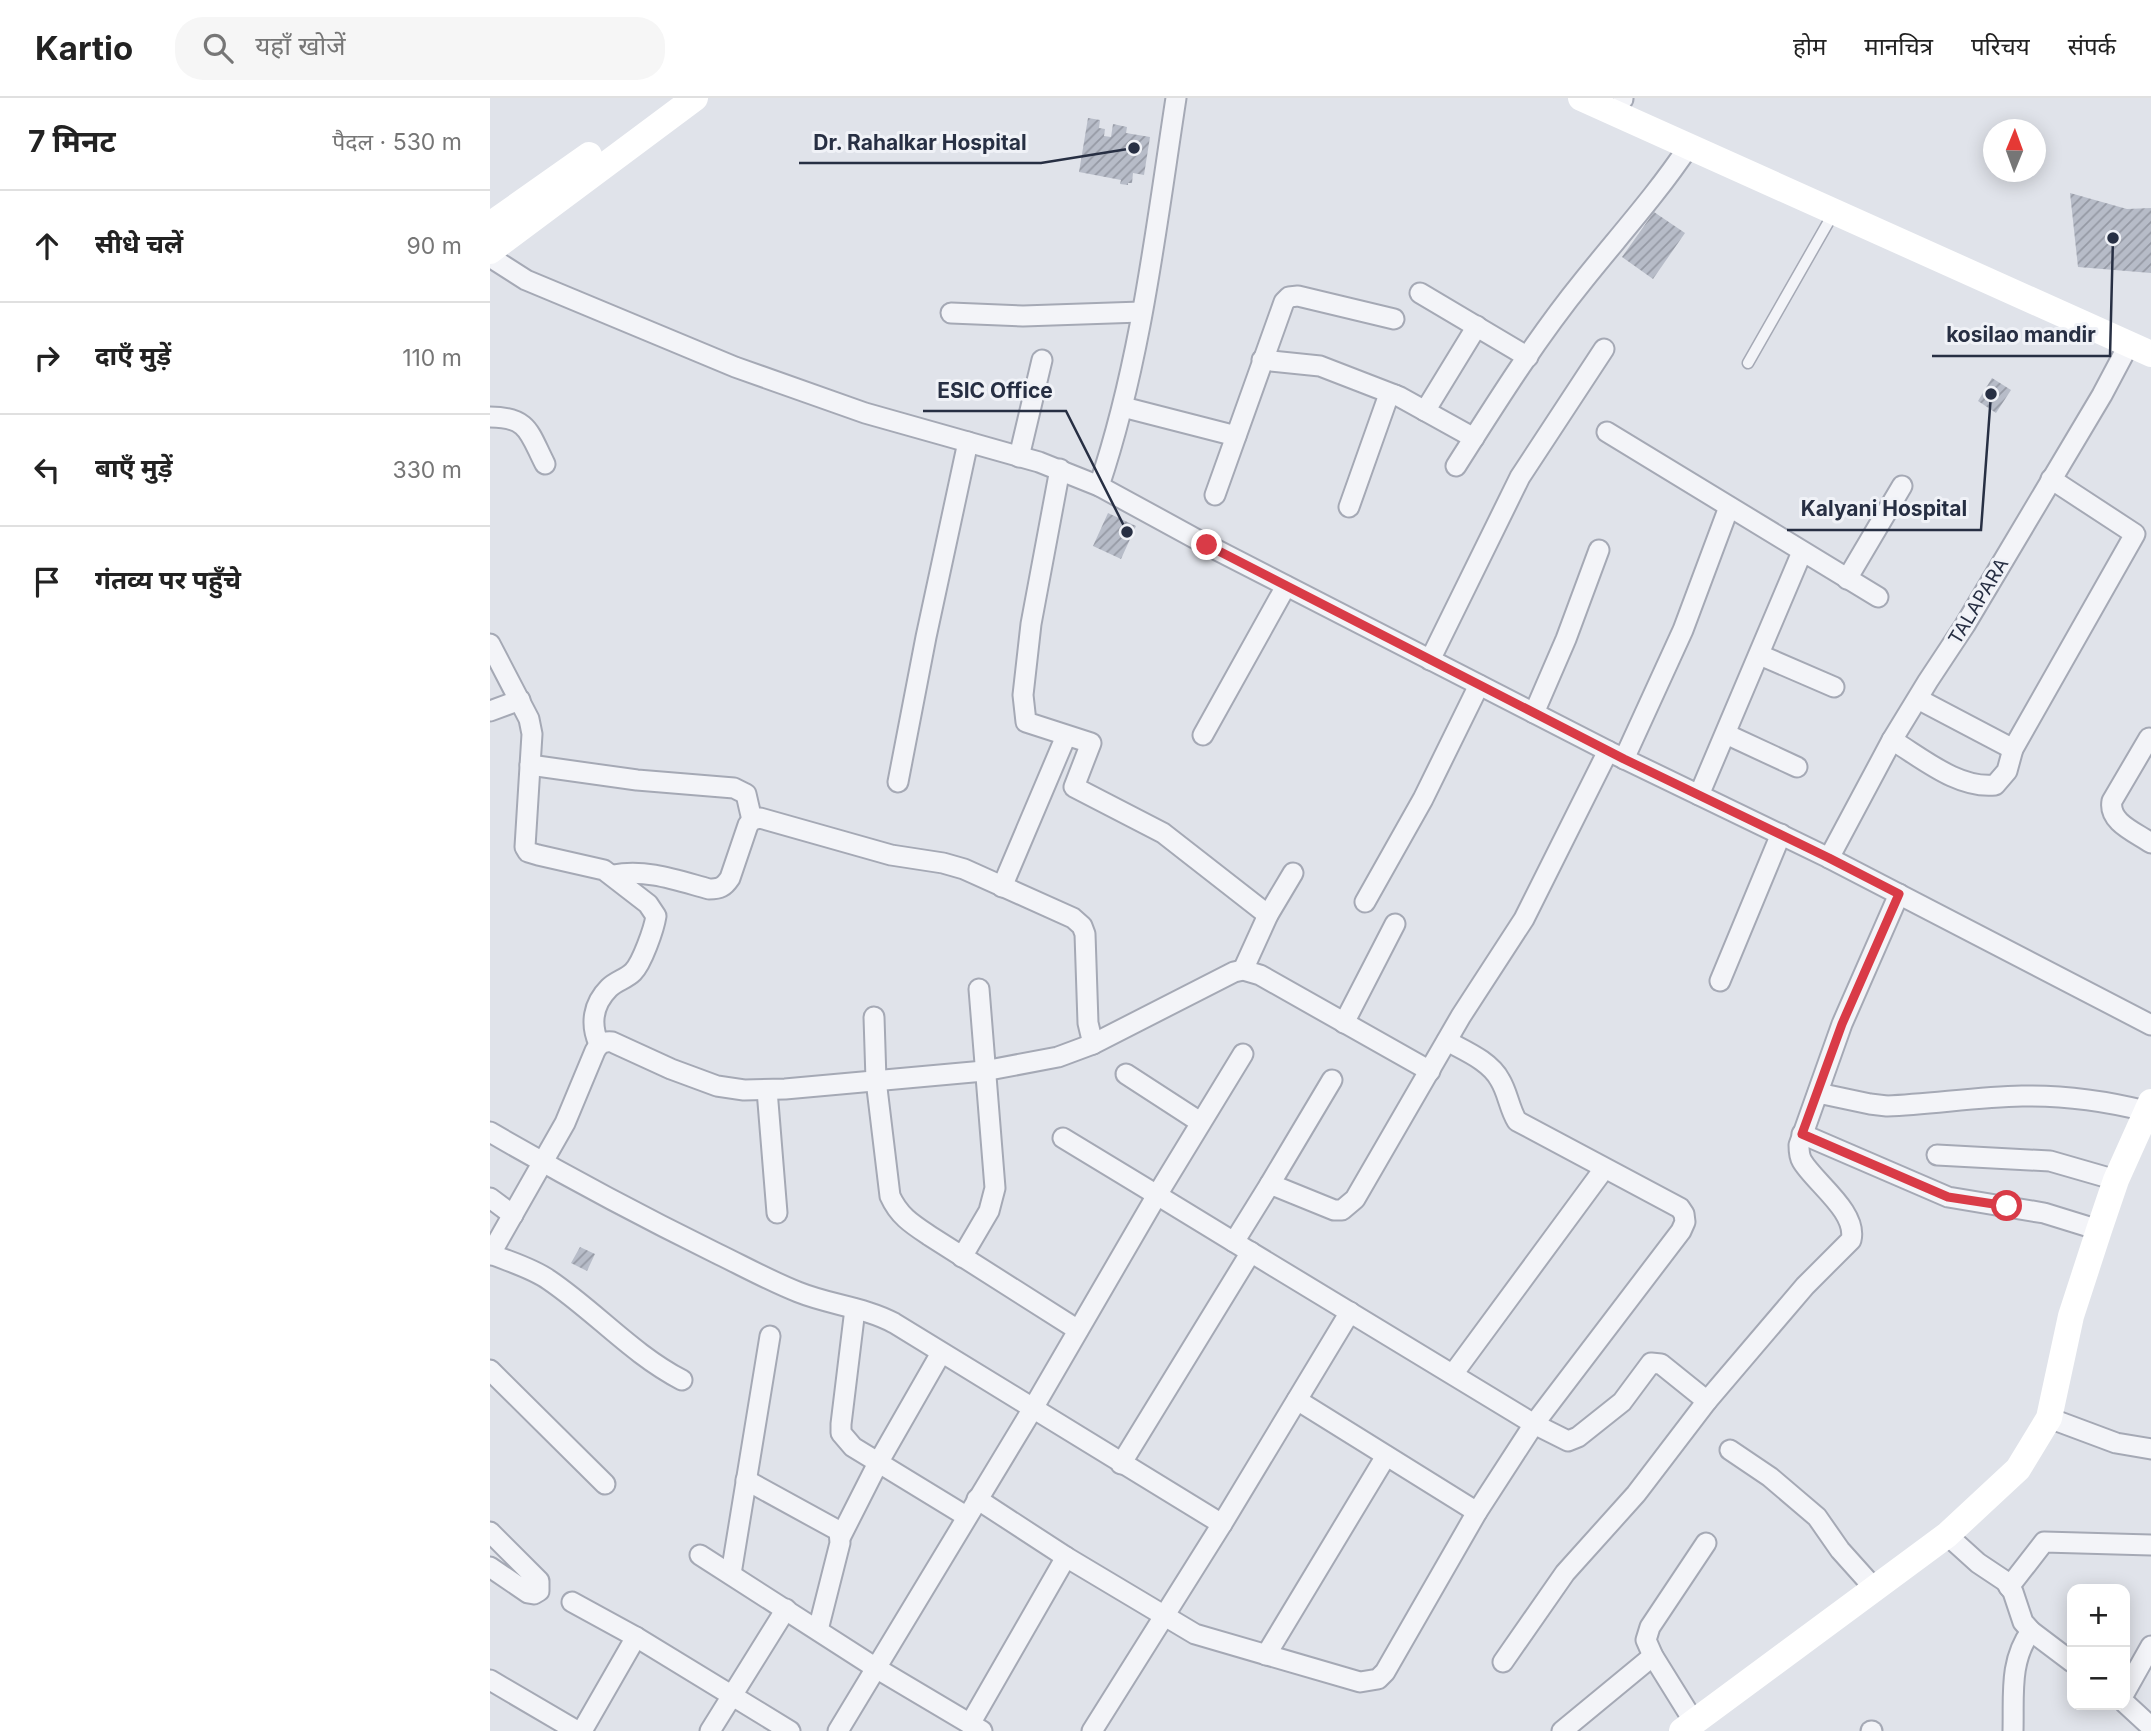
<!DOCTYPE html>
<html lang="hi">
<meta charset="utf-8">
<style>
:root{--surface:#fff;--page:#f6f6f6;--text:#222;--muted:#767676;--line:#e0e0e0}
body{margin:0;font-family:Inter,"Noto Sans Devanagari",sans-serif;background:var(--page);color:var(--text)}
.controls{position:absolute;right:21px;bottom:21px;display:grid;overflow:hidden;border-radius:14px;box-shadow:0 4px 18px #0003}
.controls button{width:63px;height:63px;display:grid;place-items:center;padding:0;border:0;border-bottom:2px solid var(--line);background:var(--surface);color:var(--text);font:35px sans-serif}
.compass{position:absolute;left:1493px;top:21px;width:63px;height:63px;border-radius:50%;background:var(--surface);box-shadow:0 4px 18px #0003;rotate:1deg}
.stop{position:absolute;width:21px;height:21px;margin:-16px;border:5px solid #d93b47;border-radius:50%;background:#fff}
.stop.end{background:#d93b47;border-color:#fff;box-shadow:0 2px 7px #0008}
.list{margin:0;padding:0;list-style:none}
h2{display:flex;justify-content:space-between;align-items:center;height:91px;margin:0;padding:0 28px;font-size:30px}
h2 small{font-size:23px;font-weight:400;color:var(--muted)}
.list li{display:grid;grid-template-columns:46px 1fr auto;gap:21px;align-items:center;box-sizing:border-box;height:112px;padding:0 28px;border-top:2px solid var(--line)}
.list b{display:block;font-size:26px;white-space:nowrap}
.list em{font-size:23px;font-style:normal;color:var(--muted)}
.icon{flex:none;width:38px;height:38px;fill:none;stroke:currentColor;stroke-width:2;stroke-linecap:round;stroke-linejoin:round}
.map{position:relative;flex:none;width:1661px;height:1633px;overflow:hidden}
header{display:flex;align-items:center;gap:42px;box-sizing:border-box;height:98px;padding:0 35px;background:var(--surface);border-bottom:2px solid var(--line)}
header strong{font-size:33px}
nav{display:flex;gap:38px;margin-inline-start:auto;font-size:24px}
.search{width:490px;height:63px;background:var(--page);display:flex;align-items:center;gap:18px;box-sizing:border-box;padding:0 24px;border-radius:28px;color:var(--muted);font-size:26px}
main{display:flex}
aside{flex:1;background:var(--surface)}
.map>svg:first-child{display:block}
.building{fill:url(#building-hatch)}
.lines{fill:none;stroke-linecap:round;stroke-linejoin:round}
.lane-casing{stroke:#a5a9b5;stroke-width:13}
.street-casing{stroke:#a5a9b5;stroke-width:23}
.lane{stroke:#f3f4f8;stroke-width:10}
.street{stroke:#f3f4f8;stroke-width:19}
.secondary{stroke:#fff;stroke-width:26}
.route{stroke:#d93b47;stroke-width:9}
.labels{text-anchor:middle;stroke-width:6;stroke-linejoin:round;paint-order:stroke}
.street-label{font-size:19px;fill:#272f43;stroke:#f0f2f7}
.leader{fill:none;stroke:#272f43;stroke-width:2.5}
.callout-dot{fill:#272f43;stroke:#f0f2f7;stroke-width:2.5}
.callout-label{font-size:21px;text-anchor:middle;font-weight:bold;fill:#272f43;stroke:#f0f2f7;stroke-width:6;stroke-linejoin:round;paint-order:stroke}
</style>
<header>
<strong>Kartio</strong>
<div class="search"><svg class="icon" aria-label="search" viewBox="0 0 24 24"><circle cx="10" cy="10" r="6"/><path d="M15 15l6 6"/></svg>यहाँ खोजें</div>
<nav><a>होम</a><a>मानचित्र</a><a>परिचय</a><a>संपर्क</a></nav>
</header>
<main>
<aside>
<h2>7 मिनट<small>पैदल · 530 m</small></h2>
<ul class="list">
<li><svg class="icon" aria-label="ahead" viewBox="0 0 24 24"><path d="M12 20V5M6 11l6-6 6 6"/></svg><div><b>सीधे चलें</b></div><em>90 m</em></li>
<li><svg class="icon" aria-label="right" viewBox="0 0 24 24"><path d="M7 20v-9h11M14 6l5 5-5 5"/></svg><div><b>दाएँ मुड़ें</b></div><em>110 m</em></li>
<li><svg class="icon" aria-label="left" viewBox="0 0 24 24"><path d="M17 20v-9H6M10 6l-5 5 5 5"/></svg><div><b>बाएँ मुड़ें</b></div><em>330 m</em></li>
<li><svg class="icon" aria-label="arrive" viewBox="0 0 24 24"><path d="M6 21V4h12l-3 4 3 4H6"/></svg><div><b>गंतव्य पर पहुँचे</b></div></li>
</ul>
</aside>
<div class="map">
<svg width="1661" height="1633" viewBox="0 0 1661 1633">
<defs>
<pattern id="building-hatch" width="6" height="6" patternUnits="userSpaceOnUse" patternTransform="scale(1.75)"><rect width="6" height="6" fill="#b7bcc8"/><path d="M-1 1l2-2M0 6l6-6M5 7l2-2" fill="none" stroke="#9599a4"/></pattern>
</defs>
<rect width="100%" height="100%" fill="#e0e3ea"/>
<!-- building -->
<g class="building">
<polygon points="598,20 610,22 609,30 615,31 614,38 621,39 623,26 637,29 636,35 660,39 654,77 643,75 642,85 638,85 638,87 630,86 631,82 589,74"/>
<polygon points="1580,95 1637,111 1661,110 1661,175 1588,169"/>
<polygon points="1164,114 1195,135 1163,181 1132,159"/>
<polygon points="1502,280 1521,292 1506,315 1488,303"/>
<polygon points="618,415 646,428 631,461 603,448"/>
<polygon points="90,1149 105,1156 97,1173 81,1165"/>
</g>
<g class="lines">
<defs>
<polyline id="lane" points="1258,265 1343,116"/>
<g id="street">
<polyline points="1133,1 1133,0"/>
<polyline points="0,159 36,182 245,269 375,315 549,364 609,388 717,447 1118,653"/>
<polyline points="930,195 1038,259"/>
<polyline points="461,215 533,218 651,214"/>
<polyline points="772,262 830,268 905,297"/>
<polyline points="633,309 746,338"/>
<polyline points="935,313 987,228"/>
<path d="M0,319C39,319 39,335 55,366"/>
<polyline points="1117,334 1388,499"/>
<polyline points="529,359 552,262"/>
<path d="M966,368C1006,305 1046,241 1093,183C1129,138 1167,96 1199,48"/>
<polyline points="570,371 541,526 533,597 536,624 601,645 584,689 673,735 778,817"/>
<path d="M609,388C651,263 666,130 686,0"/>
<polyline points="725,397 794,204 799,199 808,198 904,221"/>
<polyline points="859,409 898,299 905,297 910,299 984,340"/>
<polyline points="1357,481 1412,388"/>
<path d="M0,546L39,621L42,636L35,749L38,754L48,757L114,772L158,806L166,818C164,831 152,865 143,874C136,881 126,883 119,890C103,906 100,926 109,946"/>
<polyline points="1270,557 1344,589"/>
<polyline points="940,562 1030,379 1114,251"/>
<polyline points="1428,601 1523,651"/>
<polyline points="0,613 30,602"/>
<polyline points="1044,615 1076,541 1109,452"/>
<polyline points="1236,636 1307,669"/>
<polyline points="713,637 796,488"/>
<path d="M1661,641L1659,640L1622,703C1618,724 1645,734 1661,745"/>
<path d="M1402,642C1432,660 1468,691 1505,687L1517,673L1523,651L1645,436L1561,381"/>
<polyline points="1134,661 1193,532 1239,409"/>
<polyline points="40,667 147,682 244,690 256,696 262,722"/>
<polyline points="408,684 436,539 478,344"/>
<polyline points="1209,697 1312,454"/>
<polyline points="1339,760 1402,642 1438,583 1475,527 1612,297 1639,246"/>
<path d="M123,777C157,771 186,782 219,791C230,791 234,789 240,780L258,727L262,722L270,720L401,757L453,765L474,771L583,820L592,828L595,836L598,925L603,946"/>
<polyline points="512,789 576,638"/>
<polyline points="875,804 933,701 989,587"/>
<polyline points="753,872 778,817 803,775"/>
<polyline points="1230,883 1291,736"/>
<path d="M384,919L386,982L400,1098C409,1118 422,1126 440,1138L588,1232"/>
<polyline points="854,925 905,826"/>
<polyline points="753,956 667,1097 744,1144 780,1086 844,1112 852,1112 865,1101 971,918 1034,821 1118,653 1339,760 1661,927"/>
<polyline points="636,976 710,1024"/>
<polyline points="277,992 287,1115"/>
<path d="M1328,995L1380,1006L1397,1008C1442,1006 1487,999 1532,998C1574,997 1616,1003 1656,1013"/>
<path d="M0,1034C74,1077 149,1117 226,1155C253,1168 280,1183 308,1194C340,1207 374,1209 404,1225L732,1426"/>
<polyline points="1312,1036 1458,1099 1554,1115 1609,1132"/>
<polyline points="1447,1057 1560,1063 1626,1082"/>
<polyline points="780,1086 842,982"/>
<polyline points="0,1100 23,1117"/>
<polyline points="744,1144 1044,1326 1078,1343 1088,1339 1132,1304 1161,1265 1171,1266 1217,1303"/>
<path d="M1,1156C20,1164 42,1170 59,1182C106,1214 142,1256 192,1282"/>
<path d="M0,1157L75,1025L105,953C109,946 113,943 122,944L181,971L227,988L254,992L295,991L494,973L568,959L603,946L744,874L753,872L770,877L940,973"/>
<polyline points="472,1159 499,1113 505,1090 489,891"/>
<polyline points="365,1211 351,1326 351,1335 363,1349 476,1418"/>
<polyline points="0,1272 115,1386"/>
<polyline points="963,1276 1114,1071"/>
<polyline points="807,1302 987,1414"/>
<polyline points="1559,1320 1626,1345 1661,1351"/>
<polyline points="1240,1352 1280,1379 1327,1419 1350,1452 1385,1491"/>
<polyline points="631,1366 761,1154"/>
<polyline points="256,1382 349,1433 350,1445 328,1532"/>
<path d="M487,1401L576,1459L705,1536L870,1584L888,1581L895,1574L987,1414L1044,1326L1191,1133L1195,1124L1194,1116L1190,1110L1027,1023C1019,1010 1018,995 1010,982C1000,963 975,953 957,943"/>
<polyline points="0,1434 49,1483 49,1493 44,1496 38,1495 0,1469"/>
<polyline points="1457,1437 1488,1465 1515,1483 1523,1494 1533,1524 1541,1533 1582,1564"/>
<polyline points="351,1438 388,1365 451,1255"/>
<polyline points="210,1457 386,1570 492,1633"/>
<polyline points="241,1476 280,1238"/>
<polyline points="1519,1489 1554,1444 1661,1447"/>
<polyline points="82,1504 146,1539 300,1633"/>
<polyline points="776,1557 896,1358"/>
<path d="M1013,1564L1075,1475L1146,1396L1217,1303L1315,1188L1361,1142C1368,1114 1324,1084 1312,1063C1309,1058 1309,1052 1309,1047L1352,926L1409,796"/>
<polyline points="0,1582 87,1633"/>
<polyline points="1635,1594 1661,1548"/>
<polyline points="1635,1605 1661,1629"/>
<polyline points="1204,1624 1163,1558 1156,1542 1160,1529 1216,1445"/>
<polyline points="480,1626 576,1459"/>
<polyline points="92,1633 146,1539"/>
<polyline points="220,1633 296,1511"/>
<polyline points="348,1633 542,1312 667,1097 573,1040"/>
<polyline points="602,1633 732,1426 860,1214"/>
<polyline points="1072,1633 1163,1558"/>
<polyline points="1381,1633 1382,1633"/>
<path d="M1523,1633C1524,1597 1519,1563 1541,1533"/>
</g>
</defs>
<!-- lane casing -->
<use href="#lane" class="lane-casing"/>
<!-- street casing -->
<use href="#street" class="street-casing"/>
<!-- lane -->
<use href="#lane" class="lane"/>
<!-- street -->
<use href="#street" class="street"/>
<!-- secondary -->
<g class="secondary">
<polyline points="1091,0 1661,256"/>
<polyline points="0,127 99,57"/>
<polyline points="0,153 205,0"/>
<polyline points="1192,1633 1457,1437 1528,1371 1559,1320 1581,1218 1609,1132 1626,1082 1661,1004"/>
</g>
</g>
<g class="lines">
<!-- route -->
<polyline class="route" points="717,447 1134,661 1339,760 1409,796 1352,926 1312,1036 1458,1099 1517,1108"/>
</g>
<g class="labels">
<!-- street labels -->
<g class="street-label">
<text transform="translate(1488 503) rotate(-59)" y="7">TALAPARA</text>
</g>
</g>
<!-- callouts -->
<path class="leader" d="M644 50L551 65H309M1623 140L1620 258H1442M637 434L576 313H433M1501 296L1491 432H1297"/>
<g class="callout-dot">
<circle cx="644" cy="50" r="7"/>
<circle cx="1623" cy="140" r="7"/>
<circle cx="637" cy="434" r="7"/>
<circle cx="1501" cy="296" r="7"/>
</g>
<g class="callout-label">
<text x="430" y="52">Dr. Rahalkar Hospital</text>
<text x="1531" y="244">kosilao mandir</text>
<text x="505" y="300">ESIC Office</text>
<text x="1394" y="418">Kalyani Hospital</text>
</g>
</svg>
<div class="controls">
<button>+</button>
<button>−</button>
</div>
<svg class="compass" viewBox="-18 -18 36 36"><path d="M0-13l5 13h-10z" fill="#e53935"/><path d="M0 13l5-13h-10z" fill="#767676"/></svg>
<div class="stop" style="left:1517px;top:1108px"></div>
<div class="stop end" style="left:717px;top:447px"></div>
</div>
</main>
